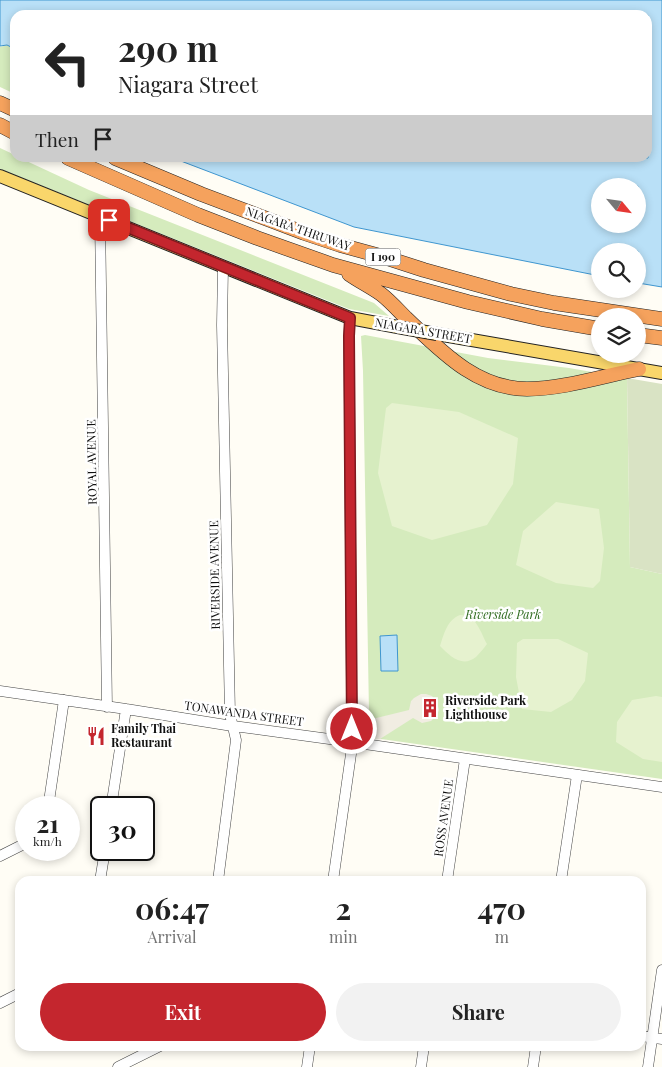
<!DOCTYPE html>
<html lang="en">
<head>
<meta charset="utf-8">
<style>
  :root { --surface:#fff; --page:#f2f2f2; --text:#222; --muted:#767676; --accent:#c4262e }
  body { margin:0; font-family:"Playfair Display",serif; background:var(--page); color:var(--text); height:100vh; display:flex; flex-direction:column; font-size:19px; white-space:nowrap }
  * { box-sizing:border-box; margin:0 }
  p { font-size:16px; color:var(--muted) }
  .icon { flex:none; width:28px; height:28px; fill:none; stroke:currentColor; stroke-width:2; stroke-linecap:round; stroke-linejoin:round }
  .map { position:relative; flex:1; overflow:hidden }
  .sheet { position:absolute; left:15px; top:876px; width:631px; height:175px; display:flex; flex-direction:column; background:var(--surface); border-radius:15px; box-shadow:0 2px 8px #0003 }
  .sheet>* { flex:none }
  .banner { position:absolute; left:10px; top:10px; width:642px; height:152px; border-radius:15px; box-shadow:0 2px 8px #0003; background:#fff; color:var(--text); overflow:hidden }
  .needle { width:32px; rotate:119deg }
  .tools { position:absolute; left:591px; top:178px; display:grid; gap:10px }
  .tools a { display:grid; place-items:center; width:55px; height:55px; border-radius:50%; background:var(--surface); box-shadow:0 2px 8px #0003; font-size:25px }
  .speed { position:absolute; left:15px; top:796px; display:flex; gap:10px; font-size:25px; font-weight:700; text-align:center }
  .speed>* { display:grid; place-content:center; width:65px; height:65px; border-radius:50%; background:var(--surface); box-shadow:0 2px 8px #0003; line-height:1 }
  .speed small { font-size:12px; font-weight:400 }
  .speed .limit { border:2px solid #111; border-radius:8px; background:#fff; color:#111 }
  .pin { position:absolute; display:grid; place-items:center; width:42px; height:42px; color:#fff; margin:-21px; border-radius:10px; box-shadow:0 2px 8px #0006 }
  .me { position:absolute; width:55px; margin:-28px; rotate:0deg; stroke-linejoin:round; filter:drop-shadow(0 0 4px #0008) }
  .turn { display:flex; align-items:center; gap:18px; height:105px; padding:0 25px; font-size:22px }
  .turn .icon { width:65px; height:65px; stroke-width:2.5 }
  .turn b { display:block; font-size:35px; line-height:42px }
  .then { display:flex; align-items:center; height:48px; padding:0 25px; background:#0003; gap:10px; font-size:19px }
  .eta { display:flex; justify-content:space-evenly; align-items:center; height:85px; text-align:center }
  .eta b { font-size:30px; font-weight:700; line-height:35px }
  .primary-button { display:flex; gap:10px; margin-top:auto; padding:10px 25px }
  .primary-button a { flex:1; height:58px; border-radius:30px; background:var(--accent); color:#fff; font-size:20px; font-weight:700; line-height:58px; text-align:center }
  .primary-button a+a { background:var(--page); color:var(--text) }
  .map>svg:first-child { display:block }
  .green { fill:#d5ebbd }
  .cemetery { fill:#d9e3c4 }
  .pitch { fill:#e6f2cf }
  .plaza { fill:#f1ede2 }
  .water { fill:#b9e0f7; stroke:#3f96cf; fill-rule:evenodd }
  .lines { fill:none; stroke-linecap:round; stroke-linejoin:round }
  .minor-casing { stroke:#444; stroke-width:11 }
  .major-casing { stroke:#222; stroke-width:14 }
  .highway-casing { stroke:#222; stroke-width:15 }
  .minor { stroke:#fff; stroke-width:10 }
  .major { stroke:#f9d66b; stroke-width:12 }
  .highway { stroke:#f5a25d; stroke-width:14 }
  .major-bridge-casing { stroke:#222; stroke-width:14; stroke-linecap:butt }
  .major-bridge { stroke:#f9d66b; stroke-width:12 }
  .route-casing { stroke:#7f191e; stroke-width:12 }
  .route { stroke:#c4262e; stroke-width:9 }
  .labels { text-anchor:middle; stroke-width:5; stroke-linejoin:round; paint-order:stroke }
  .shield { fill:#fff; stroke:#585858; stroke-width:1 }
  .shield-label { font-size:11px; font-weight:bold; fill:#111 }
  .street-label { font-size:12px; fill:#111; stroke:#fff }
  .park-label { font-size:12px; font-style:italic; fill:#2f6b1f; stroke:#fff }
  .poi-label { font-size:12px; font-weight:bold; fill:#111; stroke:#fff; text-anchor:start }
</style>
</head>
<body>
<div class="map">
<svg width="662" height="1067" viewBox="0 0 662 1067">
  <rect width="100%" height="100%" fill="#fffdf5"/>
  <!-- green -->
  <path class="green" d="M7,45L15,50V94L0,87V47Z
    M0,148L15,155V158H20L89,190L374,303L389,316L349,309L0,169Z
    M365,335L488,358L569,368L627,378L630,567L662,574V779L367,737L361,733L360,714L369,713L363,371L361,336Z"/>
  <!-- cemetery -->
  <path class="cemetery" d="M627,378L662,384V574L630,567Z"/>
  <!-- pitch -->
  <path class="pitch" d="M392,403L459,412L518,438L513,484L487,525L432,540L392,526L378,473L386,408Z
    M556,502L599,509L604,548L600,581L593,588L556,583L516,565L523,531Z
    M460,615C476,614 481,633 487,644C484,648 480,653 476,657C462,668 450,656 440,646C444,634 447,620 460,615Z
    M523,639H558L588,653L585,681L572,700L551,712L522,709L516,677L517,643Z
    M656,696L662,697V762L643,759L616,742L617,722L632,700Z"/>
  <!-- plaza -->
  <path class="plaza" d="M421,694H426L432,696L437,702L439,710L437,715L431,721L422,723L413,718L380,739L367,737L361,733L360,722L409,710L411,701L414,698Z"/>
  <!-- water -->
  <path class="water" d="M0,0H662V287L638,283V251H600V276L354,227L173,158H648V15H15V49L7,45L0,46ZM600,186H638V224H600Z
    M397,635L398,671H381L380,636Z"/>
  <g class="lines">
    <!-- minor casing -->
    <g class="minor-casing">
      <path id="minor" d="M100,217L107,707
        M0,691L126,709L226,725L344,741L662,787
        M48,808L64,700
        M111,808L126,709
        M0,856L26,843
        M100,881L105,850
        M218,881L236,740L230,714L222,325L223,267
        M333,881L352,747L349,336L350,318
        M447,881L465,759
        M561,881L577,775
        M0,1003L20,993
        M641,1036L662,1039
        M118,1067L160,1046
        M307,1067L310,1046
        M421,1067L424,1046
        M533,1067L536,1046
        M648,1067L662,970"/>
    </g>
    <!-- major casing -->
    <g class="major-casing">
      <path id="major" d="M0,176L350,318L403,328
        M437,334L662,373"/>
    </g>
    <!-- highway casing -->
    <g class="highway-casing">
      <path id="highway" d="M0,103L15,110
        M0,125L15,133
        M68,158L198,215L257,238L333,265L468,302L542,319L600,329
        M115,158L201,194L304,233L340,245L384,257L424,270L511,294L554,303L662,319
        M349,274C359,281 371,287 381,294C390,301 398,310 406,318C440,350 476,389 527,389C563,389 603,376 639,369
        M638,335L662,338"/>
    </g>
    <!-- minor -->
    <use href="#minor" class="minor"/>
    <!-- major -->
    <use href="#major" class="major"/>
    <!-- highway -->
    <use href="#highway" class="highway"/>
    <!-- major-bridge casing -->
    <g class="major-bridge-casing">
      <path id="major-bridge" d="M403,328L437,334"/>
    </g>
    <!-- major-bridge -->
    <use href="#major-bridge" class="major-bridge"/>
  </g>
  <g class="lines">
    <!-- route casing -->
    <g class="route-casing">
      <path id="route" d="M109,220L350,318L349,336L352,729"/>
    </g>
    <!-- route -->
    <use href="#route" class="route"/>
  </g>
  <!-- icons -->
  <defs>
    <g id="building-bare" transform="scale(1.5)"><path d="M-4-6H4V6H1V3H-1V6H-4ZM-2.5-4.3h1.7v1.8h-1.7ZM.8-4.3h1.7v1.8H.8ZM-2.5-1h1.7V.8h-1.7ZM.8-1h1.7V.8H.8Z" fill="#c4262e" stroke="#fff" stroke-width="2.5" paint-order="stroke"/></g>
    <g id="restaurant-bare" transform="scale(1.5)"><path d="M-5-6h1v4h1v-4h1v4h1v-4h1v5L-1.5 .5V6h-2V.5L-5-1ZM5-6V6H3V1.5H1.5Q1.5-4 5-6Z" fill="#c4262e" stroke="#fff" stroke-width="2.5" paint-order="stroke"/></g>
  </defs>
  <g fill-rule="evenodd">
    <use href="#building-bare" x="430" y="708"/>
    <use href="#restaurant-bare" x="96" y="736"/>
  </g>
  <g class="labels">
    <!-- shield labels -->
    <rect class="shield" x="365.5" y="248.5" width="35" height="17" rx="4"/>
    <g class="shield-label">
      <text x="383" y="261">I 190</text>
    </g>
    <!-- street labels -->
    <g class="street-label">
      <text transform="translate(298 229) rotate(19)" y="4">NIAGARA THRUWAY</text>
      <text transform="translate(423 331) rotate(10)" y="4">NIAGARA STREET</text>
      <text transform="translate(92 462) rotate(-91)" y="4">ROYAL AVENUE</text>
      <text transform="translate(215 575) rotate(-91)" y="4">RIVERSIDE AVENUE</text>
      <text transform="translate(244 714) rotate(8)" y="4">TONAWANDA STREET</text>
      <text transform="translate(444 818) rotate(-82)" y="4">ROSS AVENUE</text>
    </g>
    <!-- park labels -->
    <g class="park-label">
      <text x="503" y="619">Riverside Park</text>
    </g>
    <!-- poi labels -->
    <g class="poi-label">
      <text x="445" y="705">Riverside Park<tspan x="445" dy="14">Lighthouse</tspan></text>
      <text x="111" y="733">Family Thai<tspan x="111" dy="14">Restaurant</tspan></text>
    </g>
  </g>
</svg>
<div class="tools">
<a><svg class="needle" viewBox="-14 -14 28 28"><path d="M0-13l5 13h-10z" fill="#e53935"/><path d="M0 13l5-13h-10z" fill="#767676"/></svg></a>
<a><svg class="icon" aria-label="search" viewBox="0 0 24 24"><circle cx="10" cy="10" r="6"/><path d="M15 15l6 6"/></svg></a>
<a><svg class="icon" aria-label="layers" viewBox="0 0 24 24"><path d="M12 4l9 5-9 5-9-5zM3 14l9 5 9-5"/></svg></a>
</div>
<div class="speed"><div>21<small>km/h</small></div><div class="limit">30</div></div>
<div class="pin" style="left:109px;top:220px;background:#d93025"><svg class="icon" aria-label="arrive" viewBox="0 0 24 24"><path d="M6 21V4h12l-3 4 3 4H6"/></svg></div>
<svg class="me" style="left:352px;top:729px" viewBox="-20 -20 40 40"><circle r="17" fill="#c4262e" stroke="#fff" stroke-width="3"/><path d="M0-11L8 9 0 5-8 9z" fill="#fff"/></svg>
<div class="banner">
<div class="turn"><svg class="icon" aria-label="left" viewBox="0 0 24 24"><path d="M17 20v-9H6M10 6l-5 5 5 5"/></svg><div><b>290 m</b>Niagara Street</div></div>
<div class="then">Then<svg class="icon" aria-label="arrive" viewBox="0 0 24 24"><path d="M6 21V4h12l-3 4 3 4H6"/></svg></div>
</div>
<section class="sheet">
<div class="eta">
<div><b>06:47</b><p>Arrival</p></div>
<div><b>2</b><p>min</p></div>
<div><b>470</b><p>m</p></div>
</div>
<div class="primary-button"><a>Exit</a><a>Share</a></div>
</section>
</div>
</body>
</html>
